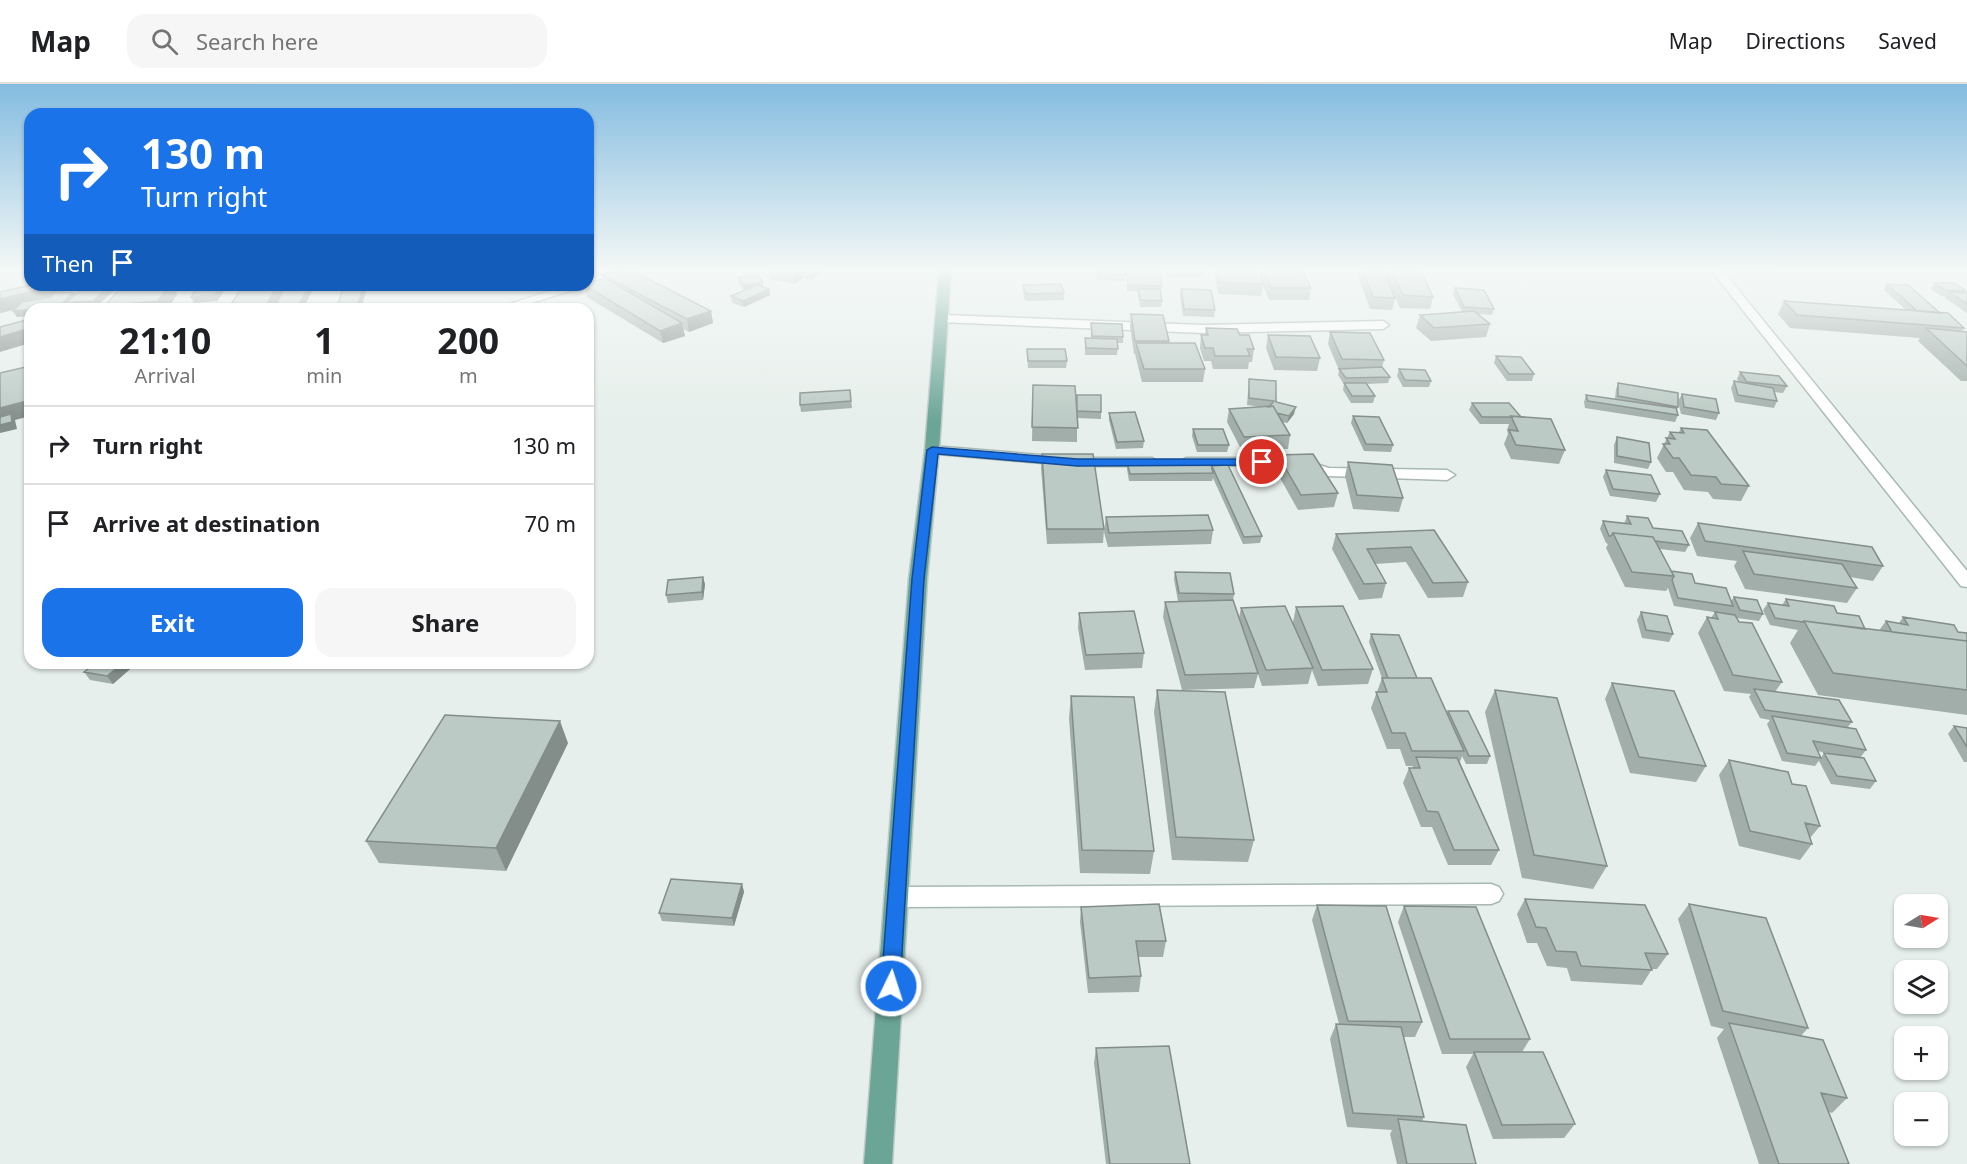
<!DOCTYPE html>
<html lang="en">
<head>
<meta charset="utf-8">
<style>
  :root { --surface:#fff; --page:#f6f6f6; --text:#202124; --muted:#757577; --line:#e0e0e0; --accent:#1a73e8 }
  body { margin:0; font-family:"Noto Sans",sans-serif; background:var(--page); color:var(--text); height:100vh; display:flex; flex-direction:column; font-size:22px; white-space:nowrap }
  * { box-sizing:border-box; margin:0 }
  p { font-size:20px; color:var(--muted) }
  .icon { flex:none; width:33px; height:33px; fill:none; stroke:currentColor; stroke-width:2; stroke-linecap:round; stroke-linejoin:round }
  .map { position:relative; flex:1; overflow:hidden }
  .side { position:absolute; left:24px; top:219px; width:570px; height:366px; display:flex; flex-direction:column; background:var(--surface); border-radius:18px; box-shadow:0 2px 4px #0004 }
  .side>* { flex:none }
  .banner { position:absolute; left:24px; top:24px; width:570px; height:183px; border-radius:18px; box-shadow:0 2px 4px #0004; background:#1a73e8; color:#fff; overflow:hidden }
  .needle { width:39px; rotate:79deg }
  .buttons { position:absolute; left:1894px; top:810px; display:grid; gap:12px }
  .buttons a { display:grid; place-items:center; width:54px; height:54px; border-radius:12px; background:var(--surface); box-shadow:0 2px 4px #0004; font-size:30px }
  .pin { position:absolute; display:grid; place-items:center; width:51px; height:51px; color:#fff; margin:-26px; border:3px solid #fff; border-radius:50%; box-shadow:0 2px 6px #0007 }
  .me { position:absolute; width:66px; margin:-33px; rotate:4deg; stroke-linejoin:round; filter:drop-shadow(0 0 4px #0008) }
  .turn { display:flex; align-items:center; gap:21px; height:126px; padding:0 18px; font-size:27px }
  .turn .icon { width:78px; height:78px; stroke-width:2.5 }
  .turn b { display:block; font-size:42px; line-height:51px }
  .then { display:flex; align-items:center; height:57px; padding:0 18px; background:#0003; gap:12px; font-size:22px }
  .eta { display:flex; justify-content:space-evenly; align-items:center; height:102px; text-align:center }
  .eta b { font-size:36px; font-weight:700; line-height:42px }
  .primary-button { display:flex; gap:12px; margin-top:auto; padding:12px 18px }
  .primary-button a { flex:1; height:69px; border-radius:18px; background:var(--accent); color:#fff; font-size:24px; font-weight:700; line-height:69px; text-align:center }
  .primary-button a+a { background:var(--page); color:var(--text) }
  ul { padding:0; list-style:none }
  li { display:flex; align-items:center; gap:18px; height:78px; padding:0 18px; border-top:2px solid var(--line) }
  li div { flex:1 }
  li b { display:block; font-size:22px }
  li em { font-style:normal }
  header { display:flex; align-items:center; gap:36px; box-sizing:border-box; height:84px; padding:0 30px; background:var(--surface); border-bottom:2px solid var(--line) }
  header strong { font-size:28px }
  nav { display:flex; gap:33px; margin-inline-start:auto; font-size:21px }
  .search { width:420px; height:54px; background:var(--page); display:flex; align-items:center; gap:15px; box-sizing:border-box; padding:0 21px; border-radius:18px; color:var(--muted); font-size:22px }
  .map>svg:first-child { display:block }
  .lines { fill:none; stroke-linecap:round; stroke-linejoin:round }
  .minor-casing { stroke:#a8b8b2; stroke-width:3 }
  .major-casing { stroke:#c2cac8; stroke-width:3 }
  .minor { fill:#fff; fill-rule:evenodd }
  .major { fill:#6aa596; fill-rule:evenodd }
  .wall { fill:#a1aea9 }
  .shaded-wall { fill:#838d89 }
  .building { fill:#bbcac4; stroke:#838d89; stroke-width:1.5 }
  .route { fill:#1a73e8; stroke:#114b97; stroke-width:1.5 }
</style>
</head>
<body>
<header>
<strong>Map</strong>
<div class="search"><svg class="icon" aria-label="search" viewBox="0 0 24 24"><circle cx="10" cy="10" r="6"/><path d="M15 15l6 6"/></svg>Search here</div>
<nav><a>Map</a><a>Directions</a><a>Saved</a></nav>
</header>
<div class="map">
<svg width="1967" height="1080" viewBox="0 0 1967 1080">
  <rect width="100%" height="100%" fill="#e6efeb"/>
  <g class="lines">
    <!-- minor casing -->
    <g class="minor-casing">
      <path id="minor" d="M617,187H634L512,225H494L568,201H588V195Z
        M1712,187H1723L1967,487V503L1961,502Z
        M944,231L1203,241L1383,237L1389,241L1383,245L1203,249L940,238L938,235Z
        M932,362L1077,374H1152L1159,378L1152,382H1077L927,369L925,366L927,363Z
        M1186,374H1285L1299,375L1329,384L1447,386L1455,391L1447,396L1328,392L1285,382L1181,381L1179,378Z
        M1491,800L1499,803L1503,810L1499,817L1491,820L897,823L889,820L885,813L889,806L897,803Z"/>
    </g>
    <!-- major casing -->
    <g class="major-casing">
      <path id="major" d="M939,187H951L939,366L927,495L892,1080H864L909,495L925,366Z"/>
    </g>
    <!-- minor -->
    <use href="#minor" class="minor"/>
    <!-- major -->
    <use href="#major" class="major"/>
  </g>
  <!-- wall -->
  <path class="wall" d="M768,187H824L811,196L803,194L795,200L770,195Z
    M1096,187H1125V197L1097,196Z
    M1127,187H1160L1162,202L1161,208L1162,217L1161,223H1140L1138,207H1127Z
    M1164,187H1204L1203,192L1167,194Z
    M1215,187H1303L1311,204L1309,216H1269L1263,201L1261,212L1218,210L1215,191Z
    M1358,187H1421L1433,213L1430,225L1400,224L1386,192L1395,214L1392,226L1370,225L1357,189Z
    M1727,187H1773L1771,190L1728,188Z
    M602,191L711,227L713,239L689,248L683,245L685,252L663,259L587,213L584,201L603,195Z
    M738,194L770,211L744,223L732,219L731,212L744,206L739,200Z
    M1934,199L1966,207L1965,208L1967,209V229L1945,214L1946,212H1941L1931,205Z
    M1887,200L1940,229L1964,244L1962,247L1967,248V297H1961L1918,257L1920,254L1790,244L1778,230L1784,217L1906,226L1884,206Z
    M59,201L63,208L75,211L118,203L96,223H94V225H30L17,233L13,227V226L0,229Z
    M1023,201L1064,209V216L1025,217L1023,208Z
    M1455,204L1494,225L1492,231L1478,230L1490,240L1486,253L1431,257L1416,244L1420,231L1462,228L1453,210Z
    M1181,205L1215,226L1214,233L1183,232L1180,211Z
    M1131,230L1169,257V259L1205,285L1203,298H1142L1135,270H1134L1130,243Z
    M1091,239L1123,253V259H1118L1117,271H1085V254H1091Z
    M1206,244L1240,251L1254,265L1252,278H1249L1248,285H1213L1211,277H1204L1200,264L1201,251H1205Z
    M1330,248L1384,276L1382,283L1390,293L1388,299L1367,300L1375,312L1373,319H1351L1343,306L1344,300L1338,291L1339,286L1328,260Z
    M1268,251L1320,274L1317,287L1274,286L1266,264Z
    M1027,265L1067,277L1066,284H1028Z
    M1496,272L1534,290L1532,297H1507L1494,279Z
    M1399,285L1431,297L1429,303H1403L1397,292Z
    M1740,288L1787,302L1783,309L1775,308L1777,317L1774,324L1735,318L1731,304L1734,297L1739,298L1737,295Z
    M1249,295L1276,318L1294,330L1287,339L1283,338L1290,351L1288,365L1242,367L1227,338L1229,325L1263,323L1247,321Z
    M1618,299L1678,323L1677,326L1678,331L1675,338L1585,324L1584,318L1586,311L1615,315L1616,305Z
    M1033,301L1077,330V311L1101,328V335L1077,334V358L1032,357Z
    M850,306L852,324L801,328L800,321Z
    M1682,310L1719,329L1716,336L1681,330L1678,317Z
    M1472,319L1521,333L1565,366L1559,380L1511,375L1504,360L1508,350L1507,346L1509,340H1480L1469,326Z
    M1109,329L1144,357L1143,364L1116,365L1109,336Z
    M1353,332L1393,361L1391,368L1364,367L1351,339Z
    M1681,344L1749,402L1741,417L1713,415L1708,408L1684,406L1673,388H1666L1657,374L1670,348H1679Z
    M1193,345L1229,361L1227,368H1197L1192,352Z
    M1617,353L1651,378L1648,385L1614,379V361Z
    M1042,370L1104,445L1103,459L1047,460L1041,384Z
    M1278,371L1338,409L1334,423L1298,426L1275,385Z
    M1127,378L1212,383V382L1262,452L1260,459L1243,460L1213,394L1212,397H1129L1127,385Z
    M1348,378L1403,414L1399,428L1353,425L1345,392Z
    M1606,386L1660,410L1656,418L1610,412L1603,393Z
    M1627,432L1689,461L1685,468L1660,465L1671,487L1731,517L1734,513L1763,530L1759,537L1737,534L1782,598L1775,608L1852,638L1847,644L1866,666L1860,674L1876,697L1870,705L1831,700L1819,677L1824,669L1850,673L1817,667L1821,674L1815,682L1782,677L1767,640L1770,636L1760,634L1749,613L1751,610L1724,607L1698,549L1707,533L1711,534L1715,528L1727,530L1674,522L1668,504L1666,507L1625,503L1606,464L1608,460L1606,459L1600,445L1603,437L1624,440Z
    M1106,433L1213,446L1211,460L1108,463L1104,448Z
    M1698,439L1883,482L1873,497L1850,493L1857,504L1847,519L1745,505L1734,482L1737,477L1697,472L1690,454Z
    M1434,446L1468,498L1463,513L1428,514L1406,478L1375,480L1386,499L1382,514L1359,516L1332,465L1336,450Z
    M1175,488L1234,510L1233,517L1239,534L1241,524L1293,538L1296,523L1373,585L1368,600L1318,602L1312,586L1308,600L1262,602L1258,590L1254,604L1182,606L1163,533L1165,518L1195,517H1178L1174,495Z
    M705,500L703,516L668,519L666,511Z
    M1786,515L1837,529L1865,545L1881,547L1880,545L1886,537L1899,539L1903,533L1958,548L1967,549V631L1818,611L1790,559L1798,546L1770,541L1763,526L1768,519L1782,521Z
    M1641,528L1673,550L1669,558L1642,554L1637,536Z
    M1079,529L1144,569L1142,584L1085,586L1078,544Z
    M1371,550L1416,594L1447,629L1448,627L1490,672L1487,680H1466L1462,672L1460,678L1499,766L1491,781H1448L1432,743H1421L1403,699L1409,684H1412L1413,682H1406L1400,665H1387L1371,624L1382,594L1369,558Z
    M137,579L113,600L90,596L84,588Z
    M1612,599L1706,682L1696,698L1630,689L1605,615Z
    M1157,606L1254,756L1248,778L1172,776L1154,628Z
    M1495,606L1607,782L1593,805L1522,794L1485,628Z
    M1071,612L1154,767L1150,790L1080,789L1069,634Z
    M1954,642L1967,644V678H1964L1948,650Z
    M568,659L506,787L379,779L366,757Z
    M1729,676L1792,700L1820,742L1810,754L1812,760L1800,776L1739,762L1719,691Z
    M742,800L744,808L734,842L662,837L659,829Z
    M1525,815L1668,870L1657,885H1652L1642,901L1571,897L1567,884L1547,882L1537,859H1527L1517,830Z
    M1689,820L1808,944L1801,952L1847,1014L1832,1029L1829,1028L1849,1080H1759L1717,954L1724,945L1711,942L1678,835Z
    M1317,821L1422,938L1415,953H1404L1424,1033L1422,1037L1476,1080H1397L1390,1050L1392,1046L1347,1043L1330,955L1336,940H1339L1312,836Z
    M1404,822L1530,955L1522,968L1575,1040L1564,1054L1493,1055L1466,983L1473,970H1442L1398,838Z
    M1081,823L1166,857L1163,873H1138L1141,892L1139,908L1088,909L1080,838Z
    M1096,964L1190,1080H1106L1094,979Z"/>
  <!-- shaded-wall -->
  <path class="shaded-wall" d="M795,187H802L803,194L795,200L793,188Z
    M810,187H824L811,196Z
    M763,198V204L745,207L744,201Z
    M59,201L66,213L0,229V215Z
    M110,201H117L118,203L96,223L93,217Z
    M147,201H184L176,209L177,211L167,225H106L105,222Z
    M221,201H229L217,217L194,219L191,213Z
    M275,201H288L285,207H283L284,209L310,201H311L313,205L303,225H264Z
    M364,201H368L362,221L363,225H359L358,219Z
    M769,205L770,211L744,223L743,217Z
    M74,208L77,214L66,219L69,222L66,225H32Z
    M91,218L94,225H85Z
    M30,225V232L17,233L13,227Z
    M711,227L713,239L689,248L687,235Z
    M682,239L685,252L663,259L660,247Z
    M30,244V259L0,268V253Z
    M27,310H30V332L15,336L17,345L0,349V324Z
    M1296,323L1294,330L1287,339L1289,332Z
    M703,493L705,500L703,516L702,508Z
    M123,579H137L113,600L107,592Z
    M560,637L568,659L506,787L496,764Z
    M742,800L744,808L734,842L732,834Z"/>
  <!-- building -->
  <path class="building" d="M614,187H621L625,189L633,187L711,227L687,235L602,191Z
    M1097,187H1125L1126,191L1098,190Z
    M1127,187H1160L1162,202L1128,201Z
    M1217,187H1260L1263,200L1219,198Z
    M1264,187H1303L1311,204H1271Z
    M1363,187H1384L1395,214L1373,213Z
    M1392,187H1421L1433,213L1403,211Z
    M757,190L763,198L744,201L738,194Z
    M605,194L682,239L660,247L584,201H588V199Z
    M1934,199H1954L1966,207L1945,206Z
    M1061,200L1064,209L1026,210L1023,201Z
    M1887,200L1908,201L1940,229L1917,227Z
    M31,201H59L0,215V208Z
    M86,201H110L93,217L66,219Z
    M148,201H169L158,217L105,222L120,204Z
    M200,201H221L214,211L191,213Z
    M249,201H261L247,203Z
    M261,201H277L264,225H228L241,205Z
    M287,201H310L299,220L275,222Z
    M344,201H364L358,219H361L359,225H335V222L342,221L338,220Z
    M757,201L769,205L743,217L731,212Z
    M1455,204L1484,206L1494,225L1464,223Z
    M1138,205H1160L1162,217L1140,216Z
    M1181,205L1211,206L1215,226L1184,225Z
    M74,208L58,223L13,227L22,218L51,213L55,209Z
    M1949,208L1967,209V220Z
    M1784,217L1948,229L1964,244L1797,231Z
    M91,218L85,225H61L65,221Z
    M1474,227L1490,240L1434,244L1420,231Z
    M1131,230L1163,231L1169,257H1135Z
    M30,235V244L0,253V243Z
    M1091,239L1122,240L1123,253L1092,252Z
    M1206,244L1237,245L1240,251H1249L1254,265H1247L1250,272H1215L1213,264H1205L1201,251H1208Z
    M1926,244L1967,248V282Z
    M1330,248L1370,249L1384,276L1342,275Z
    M1268,251L1310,252L1320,274L1276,273Z
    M1085,254L1117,255L1118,265L1086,264Z
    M1136,259H1195L1205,285H1144Z
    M1027,265H1065L1067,277H1028Z
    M1496,272L1521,273L1534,290H1509Z
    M26,283L27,287H30V310H27V317L0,324V289Z
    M1382,283L1390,293L1346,294L1339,285Z
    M1399,285L1425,286L1431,297L1405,296Z
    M1740,288L1779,292L1787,302L1747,298Z
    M1249,295L1276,297V318L1296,323L1289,332L1277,329L1273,322L1269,323L1274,317L1249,314Z
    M1734,297L1773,304L1777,317L1738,311Z
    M1344,299H1366L1375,312H1352Z
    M1618,299L1678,309V323L1618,312Z
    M1033,301L1075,302L1078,344L1032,343Z
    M850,306L851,317L800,321V309Z
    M1682,310L1716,315L1719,329L1684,323Z
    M1077,311H1101V328L1077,327Z
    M1586,311L1676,324L1678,331L1588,317Z
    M1472,319H1509L1521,333L1511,332L1512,333H1482Z
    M1273,322L1290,351L1244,353L1229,325Z
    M1135,328L1144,357L1117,358L1109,329Z
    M11,330L12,338L0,341V333Z
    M1353,332L1379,333L1393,361L1366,360Z
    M1511,332L1551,335L1565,366L1516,361L1509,346L1518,347Z
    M1681,344L1707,346L1749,402L1721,400L1716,393L1691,391L1679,374H1673L1663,360H1670L1666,354L1675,355L1670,348L1684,349Z
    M1193,345H1223L1229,361H1198Z
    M1617,353L1649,359L1651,378L1617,372Z
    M1042,370H1093L1104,445H1047Z
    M1313,370L1338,409L1301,411L1278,371Z
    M1210,377L1213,389L1130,390L1127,378Z
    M1348,378L1392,381L1403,414L1357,411Z
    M1228,381L1262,452L1244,453L1212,382Z
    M1606,386L1651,391L1660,410L1613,405Z
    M1208,431L1213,446L1109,449L1106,433Z
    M1627,432L1648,434L1653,444L1682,447L1689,461L1655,457L1653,453L1613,449L1611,452H1609L1603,437L1631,440Z
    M1698,439L1872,463L1883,482L1705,457Z
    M1434,446L1468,498L1433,499L1411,463L1367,465L1386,499L1364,500L1336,450Z
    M1613,449L1653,453L1674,492L1632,488Z
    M1743,467L1842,480L1857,504L1754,490Z
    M1671,487L1692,490L1695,499L1726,504L1733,522L1678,514L1672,496L1674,492Z
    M1175,488L1230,489L1234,510L1179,509Z
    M703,493L702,508L666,511L668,496Z
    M1734,513L1757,516L1763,530L1740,526Z
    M1786,515L1834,522L1837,529L1859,532L1865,545L1804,537L1803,538L1775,534L1768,519L1789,522Z
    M1233,516L1258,589L1185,591L1165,518Z
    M1285,522L1313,584L1266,586L1241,524Z
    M1343,522L1373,585L1322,586L1296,523Z
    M1134,527L1144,569L1086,571L1079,529Z
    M1641,528L1667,532L1673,550L1646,546Z
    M1715,528L1735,531L1739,538L1752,539L1782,598L1733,591L1707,533L1718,535Z
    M1903,533L1954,541L1958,548L1967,549V557L1892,548L1886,537L1908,541Z
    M1804,537L1967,557V606L1833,589Z
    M1371,550L1399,551L1417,594H1388Z
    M96,579H123L107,592L84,588Z
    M1382,594H1431L1464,667H1412L1405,649H1392L1376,608H1387Z
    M1612,599L1674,607L1706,682L1639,673Z
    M1754,605L1839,616L1852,638L1765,626Z
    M1157,606L1225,608L1254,756L1176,753Z
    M1495,606L1557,614L1607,782L1534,771Z
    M1071,612L1134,613L1154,767L1082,766Z
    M1448,627H1468L1490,672H1469Z
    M445,631L560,637L496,764L366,757Z
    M1772,632L1856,645L1866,666L1813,657L1821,674L1787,669Z
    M1954,642L1967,644V663Z
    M1824,669L1864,674L1876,697L1837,692Z
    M1416,673L1457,674L1499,766H1454L1438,728L1427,727L1409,684H1420Z
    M1729,676L1788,688L1792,700L1806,702L1820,742L1805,739L1812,760L1750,747Z
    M671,795L742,800L732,834L659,829Z
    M1525,815L1645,821L1668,870L1645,869L1652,886L1581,882L1576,868L1556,867L1546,844L1536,843Z
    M1159,820L1166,857H1136L1141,892L1089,894L1081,823Z
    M1689,820L1766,834L1808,944L1723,927Z
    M1317,821L1386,822L1422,938L1348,937Z
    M1404,822L1476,823L1530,955H1450Z
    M1729,939L1823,956L1847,1014L1821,1009L1849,1080H1779Z
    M1336,940L1401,943L1424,1033L1353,1029Z
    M1169,962L1190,1080H1110L1096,964Z
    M1474,968H1543L1575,1040L1502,1041Z
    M1398,1035L1466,1041L1476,1080H1407Z"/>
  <!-- sky -->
  <linearGradient id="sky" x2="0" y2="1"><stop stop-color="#84bce0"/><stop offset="0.55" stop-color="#f4f8f6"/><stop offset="1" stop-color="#f4f8f6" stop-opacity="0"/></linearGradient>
  <rect width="1967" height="338" fill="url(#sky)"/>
  <!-- route -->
  <path class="route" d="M932,363L1077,375H1262L1267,378L1262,381L1077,382L938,370L924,495L900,902L898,908L891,911L884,908L881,902L912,495L927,366Z"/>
</svg>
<div class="buttons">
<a><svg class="needle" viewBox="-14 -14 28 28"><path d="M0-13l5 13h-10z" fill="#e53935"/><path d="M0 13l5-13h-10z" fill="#757577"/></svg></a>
<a><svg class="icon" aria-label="layers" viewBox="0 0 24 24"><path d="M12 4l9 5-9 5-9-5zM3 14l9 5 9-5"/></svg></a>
<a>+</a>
<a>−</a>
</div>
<div class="pin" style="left:1262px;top:378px;background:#d93025"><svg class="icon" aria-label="arrive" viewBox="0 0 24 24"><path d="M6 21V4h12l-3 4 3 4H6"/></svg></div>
<svg class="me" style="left:891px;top:902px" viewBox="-20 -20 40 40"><circle r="17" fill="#1a73e8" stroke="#fff" stroke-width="3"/><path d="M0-11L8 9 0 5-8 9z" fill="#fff"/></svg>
<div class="banner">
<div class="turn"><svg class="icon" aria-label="right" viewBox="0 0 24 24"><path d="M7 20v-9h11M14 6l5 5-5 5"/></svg><div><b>130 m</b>Turn right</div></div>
<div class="then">Then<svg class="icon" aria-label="arrive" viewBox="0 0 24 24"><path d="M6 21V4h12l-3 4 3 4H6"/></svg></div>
</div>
<section class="side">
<div class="eta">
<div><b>21:10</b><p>Arrival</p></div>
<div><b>1</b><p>min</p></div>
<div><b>200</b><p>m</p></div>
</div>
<ul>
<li><svg class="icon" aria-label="right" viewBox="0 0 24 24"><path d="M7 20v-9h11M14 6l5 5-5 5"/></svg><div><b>Turn right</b></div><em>130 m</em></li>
<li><svg class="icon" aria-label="arrive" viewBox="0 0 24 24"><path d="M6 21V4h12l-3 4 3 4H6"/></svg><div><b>Arrive at destination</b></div><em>70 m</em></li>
</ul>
<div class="primary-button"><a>Exit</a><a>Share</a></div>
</section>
</div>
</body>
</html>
